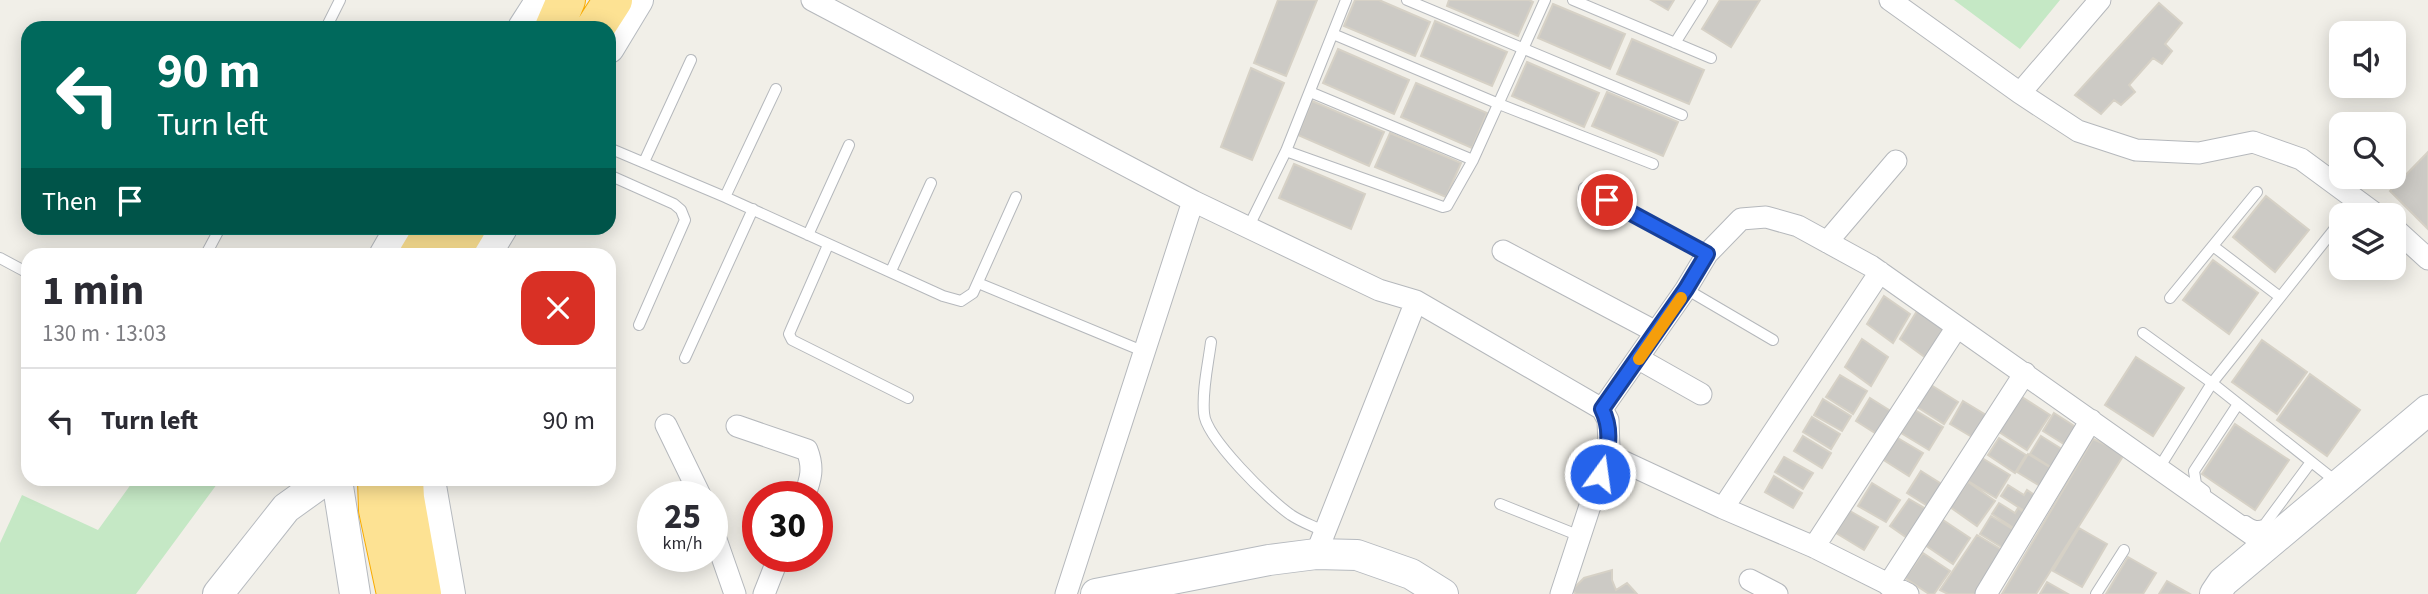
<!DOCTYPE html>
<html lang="en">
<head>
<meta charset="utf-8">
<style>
  :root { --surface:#fff; --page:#f7f7f7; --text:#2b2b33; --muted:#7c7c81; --line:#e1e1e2 }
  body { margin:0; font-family:"Source Sans 3",sans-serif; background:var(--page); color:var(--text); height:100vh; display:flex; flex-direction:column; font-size:26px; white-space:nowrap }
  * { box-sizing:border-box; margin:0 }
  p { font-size:23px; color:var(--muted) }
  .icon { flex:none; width:38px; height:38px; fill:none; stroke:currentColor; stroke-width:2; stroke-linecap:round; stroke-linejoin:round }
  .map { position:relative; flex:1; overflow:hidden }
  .drawer { position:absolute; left:21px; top:248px; width:595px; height:238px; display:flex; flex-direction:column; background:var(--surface); border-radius:21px; box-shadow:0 4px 18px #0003 }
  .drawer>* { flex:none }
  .hud { position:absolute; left:21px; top:21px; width:595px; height:214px; border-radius:21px; box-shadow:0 4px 18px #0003; background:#00695c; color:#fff; overflow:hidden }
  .tools { position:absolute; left:2329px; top:21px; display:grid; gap:14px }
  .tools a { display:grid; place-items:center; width:77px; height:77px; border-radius:14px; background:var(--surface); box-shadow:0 4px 18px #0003; font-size:35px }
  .speed { position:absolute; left:637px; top:481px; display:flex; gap:14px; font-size:35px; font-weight:700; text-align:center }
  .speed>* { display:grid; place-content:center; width:91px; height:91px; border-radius:50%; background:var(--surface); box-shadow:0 4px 18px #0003; line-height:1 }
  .speed small { font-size:18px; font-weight:400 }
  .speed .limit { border:10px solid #d22; background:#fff; color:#111 }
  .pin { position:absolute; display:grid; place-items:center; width:60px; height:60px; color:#fff; margin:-30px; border:4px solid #fff; border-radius:50%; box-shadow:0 2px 7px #0007 }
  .me { position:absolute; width:77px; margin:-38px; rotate:14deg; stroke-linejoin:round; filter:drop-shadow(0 0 5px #0008) }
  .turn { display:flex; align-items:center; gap:24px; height:147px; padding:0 21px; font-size:32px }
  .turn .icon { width:91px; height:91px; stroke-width:2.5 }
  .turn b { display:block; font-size:49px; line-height:60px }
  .then { display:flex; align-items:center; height:66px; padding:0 21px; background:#0003; gap:14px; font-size:26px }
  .round { display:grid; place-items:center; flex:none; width:74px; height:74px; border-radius:21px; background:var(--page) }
  .headline { display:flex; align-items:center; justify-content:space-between; height:119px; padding:0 21px }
  h1 { font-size:42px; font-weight:700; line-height:52px }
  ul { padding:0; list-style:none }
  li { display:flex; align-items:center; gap:21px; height:105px; padding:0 21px; border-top:2px solid var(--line) }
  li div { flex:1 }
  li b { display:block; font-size:26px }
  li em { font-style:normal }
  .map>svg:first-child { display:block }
  .green { fill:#c5e8c5 }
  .building { fill:#cccac5; stroke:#d6d1c6; stroke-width:2 }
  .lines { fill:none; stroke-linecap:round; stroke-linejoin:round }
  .lane-casing { stroke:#b5b8bc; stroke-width:12 }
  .street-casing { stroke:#b5b8bc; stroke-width:23 }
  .secondary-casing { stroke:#b6babf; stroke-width:32 }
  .highway-casing { stroke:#f9ab00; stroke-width:40 }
  .lane { stroke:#fff; stroke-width:10 }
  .street { stroke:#fff; stroke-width:21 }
  .secondary { stroke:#fff; stroke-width:30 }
  .highway { stroke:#fde293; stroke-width:38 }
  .route-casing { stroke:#184099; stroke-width:18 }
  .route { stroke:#2563eb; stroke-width:12 }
  .slow { stroke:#f59e0b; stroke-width:12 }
</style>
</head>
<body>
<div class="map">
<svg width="2428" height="594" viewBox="0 0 2428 594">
  <rect width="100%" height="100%" fill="#f1efe8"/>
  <!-- green -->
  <path class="green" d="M1954,0H2060L2020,49Z
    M134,480H220L136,594H0V543L22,495L98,530Z"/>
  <!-- building -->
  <path class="building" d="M1278,0H1317L1286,76L1254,63Z
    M1355,0H1379L1430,22L1415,56L1344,26Z
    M1449,0H1529L1533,2L1518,36L1447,6Z
    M1651,0H1674L1668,10Z
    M1720,0H1760L1731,47L1702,29Z
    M2159,3L2182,23L2165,44L2172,51L2162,64L2153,58L2129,85L2135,92L2121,105L2114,100L2101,114L2075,95Z
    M1553,4L1625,34L1610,69L1538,38Z
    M1435,21L1507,52L1492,86L1421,56Z
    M1632,39L1704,70L1689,104L1617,74Z
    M1338,49L1409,80L1394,114L1323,83Z
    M1527,62L1599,93L1584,127L1512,96Z
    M1251,68L1284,83L1252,160L1221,147Z
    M1416,83L1487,113L1472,148L1401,117Z
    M1607,92L1678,122L1663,156L1592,126Z
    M1312,101L1384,132L1369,166L1298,135Z
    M1390,133L1461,163L1446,197L1375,167Z
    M2428,152V229L2390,191Z
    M1294,164L1365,194L1351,229L1279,198Z
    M2266,196L2309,230L2275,272L2233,237Z
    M2213,260L2258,293L2229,334L2183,300Z
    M1884,296L1910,314L1893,343L1867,324Z
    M1917,311L1943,329L1926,358L1900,339Z
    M1862,339L1888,357L1871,386L1845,367Z
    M2262,340L2307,372L2277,414L2232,382Z
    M2136,357L2184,388L2153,436L2105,405Z
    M2310,374L2360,410L2327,456L2277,420Z
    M1840,375L1867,391L1853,414L1826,397Z
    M1931,385L1958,402L1944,424L1917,407Z
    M2022,397L2050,415L2027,450L1999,432Z
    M1870,398L1897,415L1883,438L1856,421Z
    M1823,399L1851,416L1842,431L1814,415Z
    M1963,401L1991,418L1977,440L1950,424Z
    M1915,410L1943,427L1929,450L1901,433Z
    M2054,413L2082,431L2070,448L2043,431Z
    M1812,417L1840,434L1831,449L1803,432Z
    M2235,424L2289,460L2255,510L2202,474Z
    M1803,436L1831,453L1822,468L1794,451Z
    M2041,436L2068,453L2057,471L2030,454Z
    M1896,437L1923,453L1909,476L1882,459Z
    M1999,438L2026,455L2015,473L1988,455Z
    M2093,439L2125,453L2036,594H2002Z
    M2028,454L2056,471L2045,489L2017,472Z
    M1784,457L1813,473L1803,489L1775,472Z
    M1982,458L2010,475L1996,498L1968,481Z
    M1921,471L1948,488L1934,510L1907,493Z
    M1774,476L1802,493L1793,508L1765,492Z
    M1968,482L1995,501L1977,526L1950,507Z
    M1872,483L1900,500L1886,522L1858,506Z
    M2008,485L2024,495L2027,490L2039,498L2029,514L2001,496Z
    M1909,499L1933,513L1913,542L1890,526Z
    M1999,503L2015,513L2018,508L2029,516L2020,532L1992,514Z
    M1850,511L1878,527L1864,550L1836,533Z
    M1991,516L2019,533L2008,551L1980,534Z
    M1943,520L1970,538L1953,564L1925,545Z
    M2079,528L2107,544L2082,587L2053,571Z
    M1977,535L2007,553L1981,594H1948L1940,590Z
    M1923,553L1950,571L1934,594H1929L1905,578Z
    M2128,557L2156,573L2143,594H2106Z
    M1612,570V580L1616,590L1627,583L1637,594H1576L1572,590L1584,578Z
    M2167,581L2190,594H2159Z
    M2047,582L2068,594H2040Z"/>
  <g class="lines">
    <!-- lane casing -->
    <g class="lane-casing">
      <path id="lane" d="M1407,0L1682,115
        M1573,0L1711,58
        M326,28L340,0
        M1333,34L1499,104L1653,164
        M1675,43L1702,0
        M1310,92L1473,160
        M609,148L725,197L943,296L961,301L973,293L1016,197
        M1286,151L1443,207L1447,206L1473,160L1545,0
        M644,162L691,60
        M609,175L674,204L681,210L685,220L639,325
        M1584,188L1707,254
        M725,197L776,89
        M1248,228L1286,151L1346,0
        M808,235L849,145
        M828,245L792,327L789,334L792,340L908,398
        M2213,246L2280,297
        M205,256L220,228
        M0,258L28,273
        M891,271L931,183
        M978,283L1145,352
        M1686,289L1773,340
        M2170,298L2257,192
        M2143,333L2212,383L2338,483
        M1211,342C1208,365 1202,390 1204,413C1205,437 1270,501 1291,515C1301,522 1314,526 1325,532
        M685,358L753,209
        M2159,468L2212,383L2336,227
        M2205,491L2196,484L2194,471L2238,404
        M1500,504L1580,536
        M2246,521C2253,526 2258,528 2265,524L2311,462
        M2096,594L2124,550"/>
    </g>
    <!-- street casing -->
    <g class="street-casing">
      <path id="street" d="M812,0L1193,201
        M1890,0L2020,93L2078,131L2136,150L2199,153L2253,142L2301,159L2377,215
        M2020,93L2100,0
        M2394,228L2428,259
        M1827,242L1896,161
        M1503,251L1656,332
        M1639,359L1701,394
        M1602,409L1686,289L1707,254L1741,219L1766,217L1798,226L1871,266L2267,545
        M666,425L701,497
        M737,426L807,450C814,468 811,479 804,497
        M1607,454L1723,508L1814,547L1908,594
        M1723,508L1880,272
        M712,528L735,594
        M1814,547L1957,327
        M1316,554L1416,301
        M1750,580L1777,594
        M1888,585L2025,373
        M764,594L779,556
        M1066,594L1193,201L1379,290L1416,301L1602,409L1608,420L1609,448L1561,594
        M1986,594L2091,420"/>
    </g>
    <!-- secondary casing -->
    <g class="secondary-casing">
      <path id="secondary" d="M523,28L541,0
        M609,48L638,0
        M384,256L400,228
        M485,256L502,228
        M337,480L355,594
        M430,480L450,594
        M218,594L286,508L325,480
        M1096,594L1269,560L1316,554L1357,555L1411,574L1443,594
        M2215,594L2223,582L2428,410"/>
    </g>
    <!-- highway casing -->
    <g class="highway-casing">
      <path id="highway" d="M554,28L566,0
        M595,28L613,0
        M418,256L435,228
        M449,256L466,228
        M377,480L378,510L396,594
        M404,480L405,498L422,594"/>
    </g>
    <!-- lane -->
    <use href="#lane" class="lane"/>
    <!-- street -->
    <use href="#street" class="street"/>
    <!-- secondary -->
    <use href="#secondary" class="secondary"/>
    <!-- highway -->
    <use href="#highway" class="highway"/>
  </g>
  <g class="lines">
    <!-- route casing -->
    <g class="route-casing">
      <path id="route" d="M1600,474C1608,452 1613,431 1602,409L1686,289L1707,254L1607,200"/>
    </g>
    <!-- route -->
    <use href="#route" class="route"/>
    <!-- slow -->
    <path class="slow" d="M1639,359L1681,298"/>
  </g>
</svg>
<div class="tools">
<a><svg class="icon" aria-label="sound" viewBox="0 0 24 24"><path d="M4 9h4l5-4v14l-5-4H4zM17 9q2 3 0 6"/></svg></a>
<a><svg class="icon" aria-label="search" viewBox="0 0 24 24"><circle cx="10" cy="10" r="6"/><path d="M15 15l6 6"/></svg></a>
<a><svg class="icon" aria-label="layers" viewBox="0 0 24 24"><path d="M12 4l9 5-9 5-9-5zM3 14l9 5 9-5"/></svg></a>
</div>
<div class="speed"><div>25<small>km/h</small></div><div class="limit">30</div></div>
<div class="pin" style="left:1607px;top:200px;background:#d93025"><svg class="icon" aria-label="arrive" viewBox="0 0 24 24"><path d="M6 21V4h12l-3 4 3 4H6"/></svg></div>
<svg class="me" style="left:1600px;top:474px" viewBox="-20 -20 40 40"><circle r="17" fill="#2563eb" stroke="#fff" stroke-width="3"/><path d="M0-11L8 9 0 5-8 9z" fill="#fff"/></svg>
<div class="hud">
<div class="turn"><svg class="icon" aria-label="left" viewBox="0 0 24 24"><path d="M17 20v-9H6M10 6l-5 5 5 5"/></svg><div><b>90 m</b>Turn left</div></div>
<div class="then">Then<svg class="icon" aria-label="arrive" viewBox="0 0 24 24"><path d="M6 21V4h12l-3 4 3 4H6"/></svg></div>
</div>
<section class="drawer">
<div class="headline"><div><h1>1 min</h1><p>130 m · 13:03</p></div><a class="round" style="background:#d93025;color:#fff"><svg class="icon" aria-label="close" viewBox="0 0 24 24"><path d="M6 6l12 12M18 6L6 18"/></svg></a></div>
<ul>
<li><svg class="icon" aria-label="left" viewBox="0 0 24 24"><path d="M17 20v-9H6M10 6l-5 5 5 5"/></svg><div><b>Turn left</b></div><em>90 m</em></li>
</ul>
</section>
</div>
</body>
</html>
